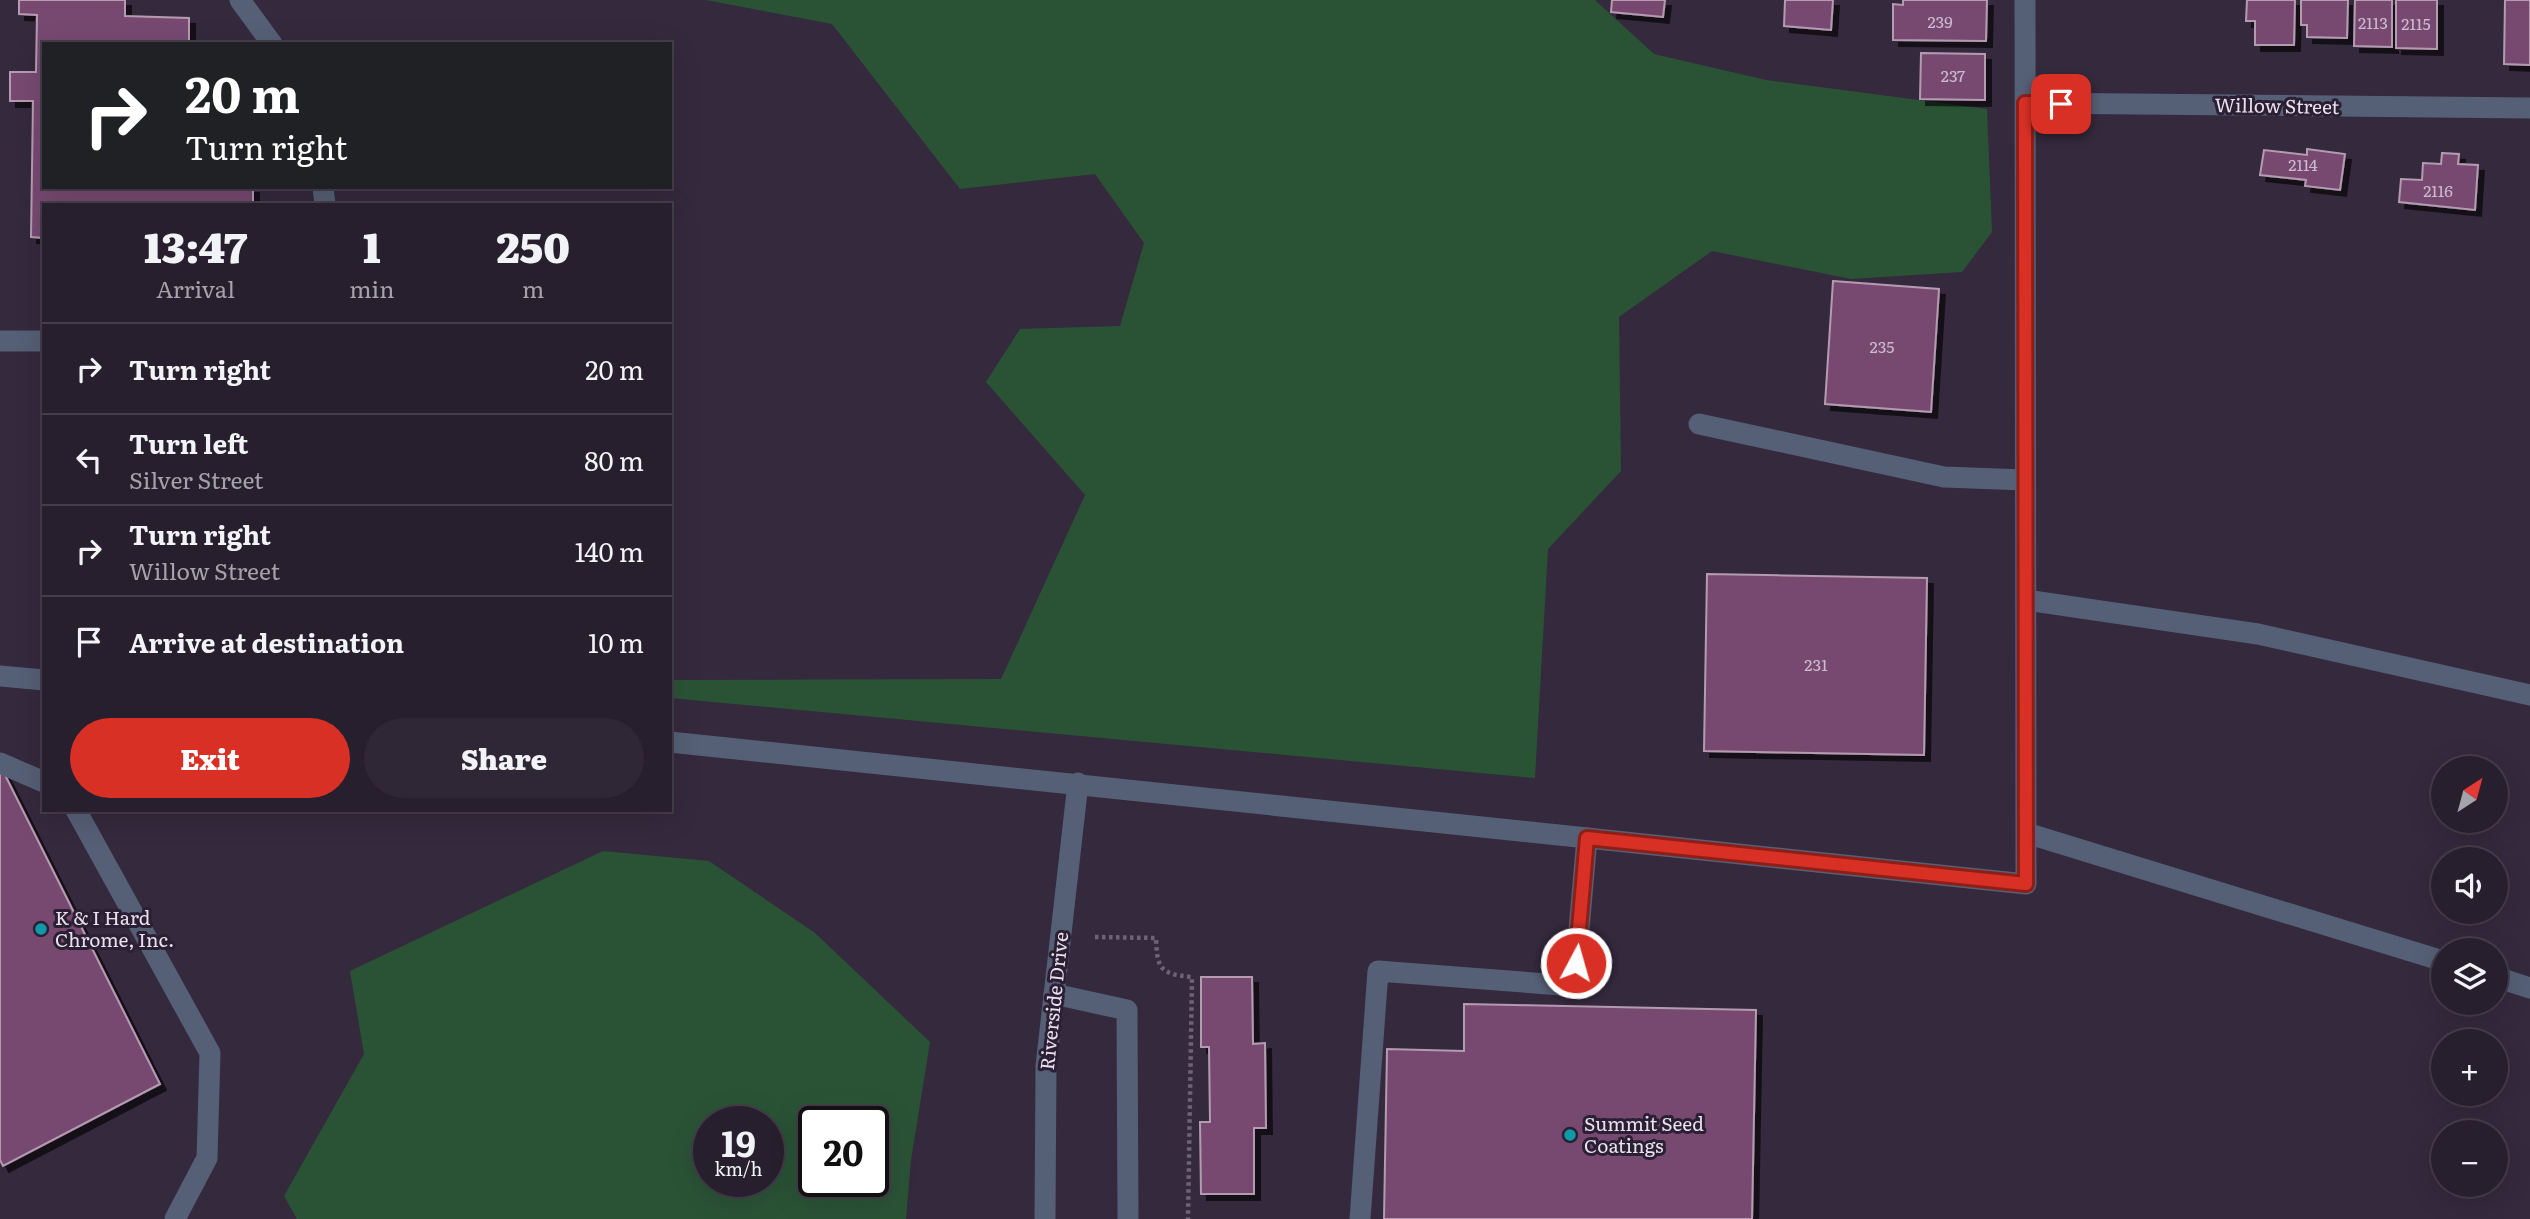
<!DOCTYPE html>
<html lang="en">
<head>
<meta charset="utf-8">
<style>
  :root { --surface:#281f2e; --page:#302736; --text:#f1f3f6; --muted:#a5a2aa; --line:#443d4a; --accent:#d93025 }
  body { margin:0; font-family:Literata,serif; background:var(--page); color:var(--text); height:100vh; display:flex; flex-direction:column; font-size:26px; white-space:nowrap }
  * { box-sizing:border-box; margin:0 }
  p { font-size:23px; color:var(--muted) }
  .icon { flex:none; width:38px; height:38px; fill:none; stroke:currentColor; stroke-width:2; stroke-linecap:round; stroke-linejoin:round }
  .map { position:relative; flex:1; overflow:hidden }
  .details { position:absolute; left:42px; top:203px; width:630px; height:609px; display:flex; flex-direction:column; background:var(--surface); border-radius:0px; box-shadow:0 7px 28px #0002,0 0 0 2px var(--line) }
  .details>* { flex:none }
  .guide { position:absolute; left:42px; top:42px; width:630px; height:147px; border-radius:0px; box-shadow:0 7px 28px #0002,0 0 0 2px var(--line); background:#202124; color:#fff; overflow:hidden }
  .needle { width:46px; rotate:36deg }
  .buttons { position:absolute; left:2431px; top:756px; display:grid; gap:14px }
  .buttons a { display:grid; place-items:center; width:77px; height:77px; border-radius:50%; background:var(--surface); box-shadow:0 7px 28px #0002,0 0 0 2px var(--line); font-size:35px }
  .speed { position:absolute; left:693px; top:1106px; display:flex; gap:14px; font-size:35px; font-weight:700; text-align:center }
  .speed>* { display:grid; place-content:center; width:91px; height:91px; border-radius:50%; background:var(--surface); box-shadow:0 7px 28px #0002,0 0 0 2px var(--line); line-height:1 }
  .speed small { font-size:18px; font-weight:400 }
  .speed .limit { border:4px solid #111; border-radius:10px; background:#fff; color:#111 }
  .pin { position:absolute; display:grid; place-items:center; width:60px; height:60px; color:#fff; margin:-30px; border-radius:14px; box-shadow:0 4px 10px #0006 }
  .me { position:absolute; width:77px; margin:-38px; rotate:6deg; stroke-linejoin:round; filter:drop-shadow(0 0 5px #0008) }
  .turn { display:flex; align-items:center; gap:24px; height:147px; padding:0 28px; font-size:32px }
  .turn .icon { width:91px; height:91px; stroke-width:2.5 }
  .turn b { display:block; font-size:49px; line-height:60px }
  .eta { display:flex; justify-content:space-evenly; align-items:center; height:119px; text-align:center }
  .eta b { font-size:42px; font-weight:800; line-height:49px }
  .button { display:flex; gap:14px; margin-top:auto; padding:14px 28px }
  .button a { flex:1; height:80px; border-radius:42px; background:var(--accent); color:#fff; font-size:28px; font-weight:800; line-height:80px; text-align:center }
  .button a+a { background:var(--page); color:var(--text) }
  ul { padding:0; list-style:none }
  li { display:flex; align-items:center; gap:21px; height:91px; padding:0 28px; border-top:2px solid var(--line) }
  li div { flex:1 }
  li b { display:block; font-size:26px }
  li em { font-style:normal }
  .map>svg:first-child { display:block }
  .green { fill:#2a5336; fill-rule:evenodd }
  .building { fill:#774971; stroke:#b49bb0; stroke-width:2; filter:url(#shadow) }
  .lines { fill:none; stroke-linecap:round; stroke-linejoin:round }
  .path { stroke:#6e6375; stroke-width:4.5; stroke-dasharray:3.5 3.5; stroke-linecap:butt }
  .lane { stroke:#555f75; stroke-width:21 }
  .street { stroke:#555f75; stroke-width:21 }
  .route-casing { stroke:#8d1f18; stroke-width:18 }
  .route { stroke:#d93025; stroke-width:12 }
  .culture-dot { fill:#0f9aa8; stroke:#2b1f33; stroke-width:2.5 }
  .labels { text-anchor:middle; stroke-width:6; stroke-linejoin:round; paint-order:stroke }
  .number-label { font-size:16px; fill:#ccbbd0 }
  .street-label { font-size:19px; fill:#e9e1ef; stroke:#2b1f33 }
  .poi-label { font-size:19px; fill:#e9e1ef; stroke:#2b1f33; text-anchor:start }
</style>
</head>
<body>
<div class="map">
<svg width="2530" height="1219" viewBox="0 0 2530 1219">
  <defs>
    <filter id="shadow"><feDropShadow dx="6" dy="6" stdDeviation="0" flood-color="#0009"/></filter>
  </defs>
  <rect width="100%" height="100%" fill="#35293d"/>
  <!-- green -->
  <path class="green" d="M706,0H1595L1654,54L1766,80L1987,109L1992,232L1962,272L1851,279L1712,251L1619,317L1621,471L1548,549L1535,778L670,698V680L1001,679L1085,495L986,382L1020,329L1120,326L1144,243L1095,174L960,189L832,24Z
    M603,851L709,861L815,933L930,1042L911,1160L906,1219H297L284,1196L364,1054L350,971ZM709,1122H768V1181H709ZM814,1122H873V1181H814Z"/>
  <!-- building -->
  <path class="building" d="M19,0H125V16L189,18V44H44V187H253V205H44V238L31,237L33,101H10V72H36L37,15L19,14Z
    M1612,0H1665L1663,17L1611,12Z
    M1785,0H1833L1831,30L1784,26Z
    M1903,0H1987L1986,41L1893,40V4L1903,5Z
    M2247,0H2295L2294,45H2255V21H2246Z
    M2301,0H2348L2347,38L2307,37V25H2301Z
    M2355,0H2392V47L2354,46Z
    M2396,0H2437V49L2396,48Z
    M2505,0H2530V65L2504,64Z
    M1921,53L1985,54V100L1920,99Z
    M2307,149L2345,154L2340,190L2305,186L2306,180L2260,175L2264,150L2307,155Z
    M2442,153L2459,154L2458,164L2478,165L2475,210L2399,202L2401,179L2422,180L2423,163L2441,164Z
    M1833,281L1939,289L1931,412L1825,404Z
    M1707,574L1927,578L1924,755L1704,751Z
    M3,771L160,1084L3,1166L0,1160V773Z
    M1201,977H1252L1253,1044L1265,1043L1266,1128H1254V1194H1201L1200,1122H1210L1209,1047H1201Z
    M1464,1004L1756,1010L1752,1219H1384L1387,1049L1464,1051Z"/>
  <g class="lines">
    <!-- path -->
    <path class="path" d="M1095,937L1156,938C1157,969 1160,974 1192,977L1188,1219"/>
    <!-- lane -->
    <path class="lane" d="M240,0L272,44
      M323,187L325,205
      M0,341H44
      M1699,424L1944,477L2025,480
      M0,763L44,782
      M76,810L210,1053L207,1158L175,1219
      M1054,994L1127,1010L1128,1219
      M1360,1219L1378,971L1574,986L1587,838"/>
    <!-- street -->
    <path class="street" d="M2025,103L2530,108
      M2026,600L2258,634L2530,695
      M0,676L44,680
      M670,742L2026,884L2025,0
      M2026,833L2443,961
      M2496,977L2530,988
      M1045,1219L1046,1066L1078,783"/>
  </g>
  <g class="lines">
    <!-- route casing -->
    <g class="route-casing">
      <path id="route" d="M1576,963L1587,838L2026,884L2025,103L2061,104"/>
    </g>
    <!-- route -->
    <use href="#route" class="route"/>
  </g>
  <!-- markers -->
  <g class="culture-dot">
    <circle cx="41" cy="929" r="7"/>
    <circle cx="1570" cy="1135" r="7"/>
  </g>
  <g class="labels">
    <!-- number labels -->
    <g class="number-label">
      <text x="1940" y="28">239</text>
      <text x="2373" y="29">2113</text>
      <text x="2416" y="30">2115</text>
      <text x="1953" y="82">237</text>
      <text x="2303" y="171">2114</text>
      <text x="2438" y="197">2116</text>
      <text x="1882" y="353">235</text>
      <text x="1816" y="671">231</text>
    </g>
    <!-- street labels -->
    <g class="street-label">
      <text transform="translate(2277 106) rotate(1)" y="7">Willow Street</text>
      <text transform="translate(1054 1001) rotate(-84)" y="7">Riverside Drive</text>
    </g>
    <!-- poi labels -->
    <g class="poi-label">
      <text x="55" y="925">K &amp; I Hard<tspan x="55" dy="22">Chrome, Inc.</tspan></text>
      <text x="1584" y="1131">Summit Seed<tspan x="1584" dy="22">Coatings</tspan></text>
    </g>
  </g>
</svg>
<div class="buttons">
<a><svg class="needle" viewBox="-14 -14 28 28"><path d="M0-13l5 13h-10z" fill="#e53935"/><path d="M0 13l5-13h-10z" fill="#a5a2aa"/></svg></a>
<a><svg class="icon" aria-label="sound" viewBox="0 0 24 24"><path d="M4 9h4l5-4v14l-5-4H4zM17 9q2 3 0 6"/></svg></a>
<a><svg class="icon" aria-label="layers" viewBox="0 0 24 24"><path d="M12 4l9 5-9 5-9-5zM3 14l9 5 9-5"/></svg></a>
<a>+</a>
<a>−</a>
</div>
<div class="speed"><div>19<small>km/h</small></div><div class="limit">20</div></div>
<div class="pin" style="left:2061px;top:104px;background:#d93025"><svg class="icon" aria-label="arrive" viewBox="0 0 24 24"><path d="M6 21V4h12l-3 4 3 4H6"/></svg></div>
<svg class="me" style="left:1576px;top:963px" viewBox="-20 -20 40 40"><circle r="17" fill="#d93025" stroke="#fff" stroke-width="3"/><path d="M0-11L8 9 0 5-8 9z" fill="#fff"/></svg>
<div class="guide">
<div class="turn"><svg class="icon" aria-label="right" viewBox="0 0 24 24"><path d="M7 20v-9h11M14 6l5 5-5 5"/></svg><div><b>20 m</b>Turn right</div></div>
</div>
<section class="details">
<div class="eta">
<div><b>13:47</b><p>Arrival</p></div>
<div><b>1</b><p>min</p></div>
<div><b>250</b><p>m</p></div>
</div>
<ul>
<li><svg class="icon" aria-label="right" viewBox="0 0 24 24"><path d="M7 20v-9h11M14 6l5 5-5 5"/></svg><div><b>Turn right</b></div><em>20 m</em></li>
<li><svg class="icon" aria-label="left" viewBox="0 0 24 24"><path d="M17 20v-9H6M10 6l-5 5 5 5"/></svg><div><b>Turn left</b><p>Silver Street</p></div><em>80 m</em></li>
<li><svg class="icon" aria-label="right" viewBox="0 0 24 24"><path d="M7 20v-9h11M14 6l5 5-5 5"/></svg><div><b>Turn right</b><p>Willow Street</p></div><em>140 m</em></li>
<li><svg class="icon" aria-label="arrive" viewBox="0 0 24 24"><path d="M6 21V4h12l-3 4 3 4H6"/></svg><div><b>Arrive at destination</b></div><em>10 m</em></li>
</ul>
<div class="button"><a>Exit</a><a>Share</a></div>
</section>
</div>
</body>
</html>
